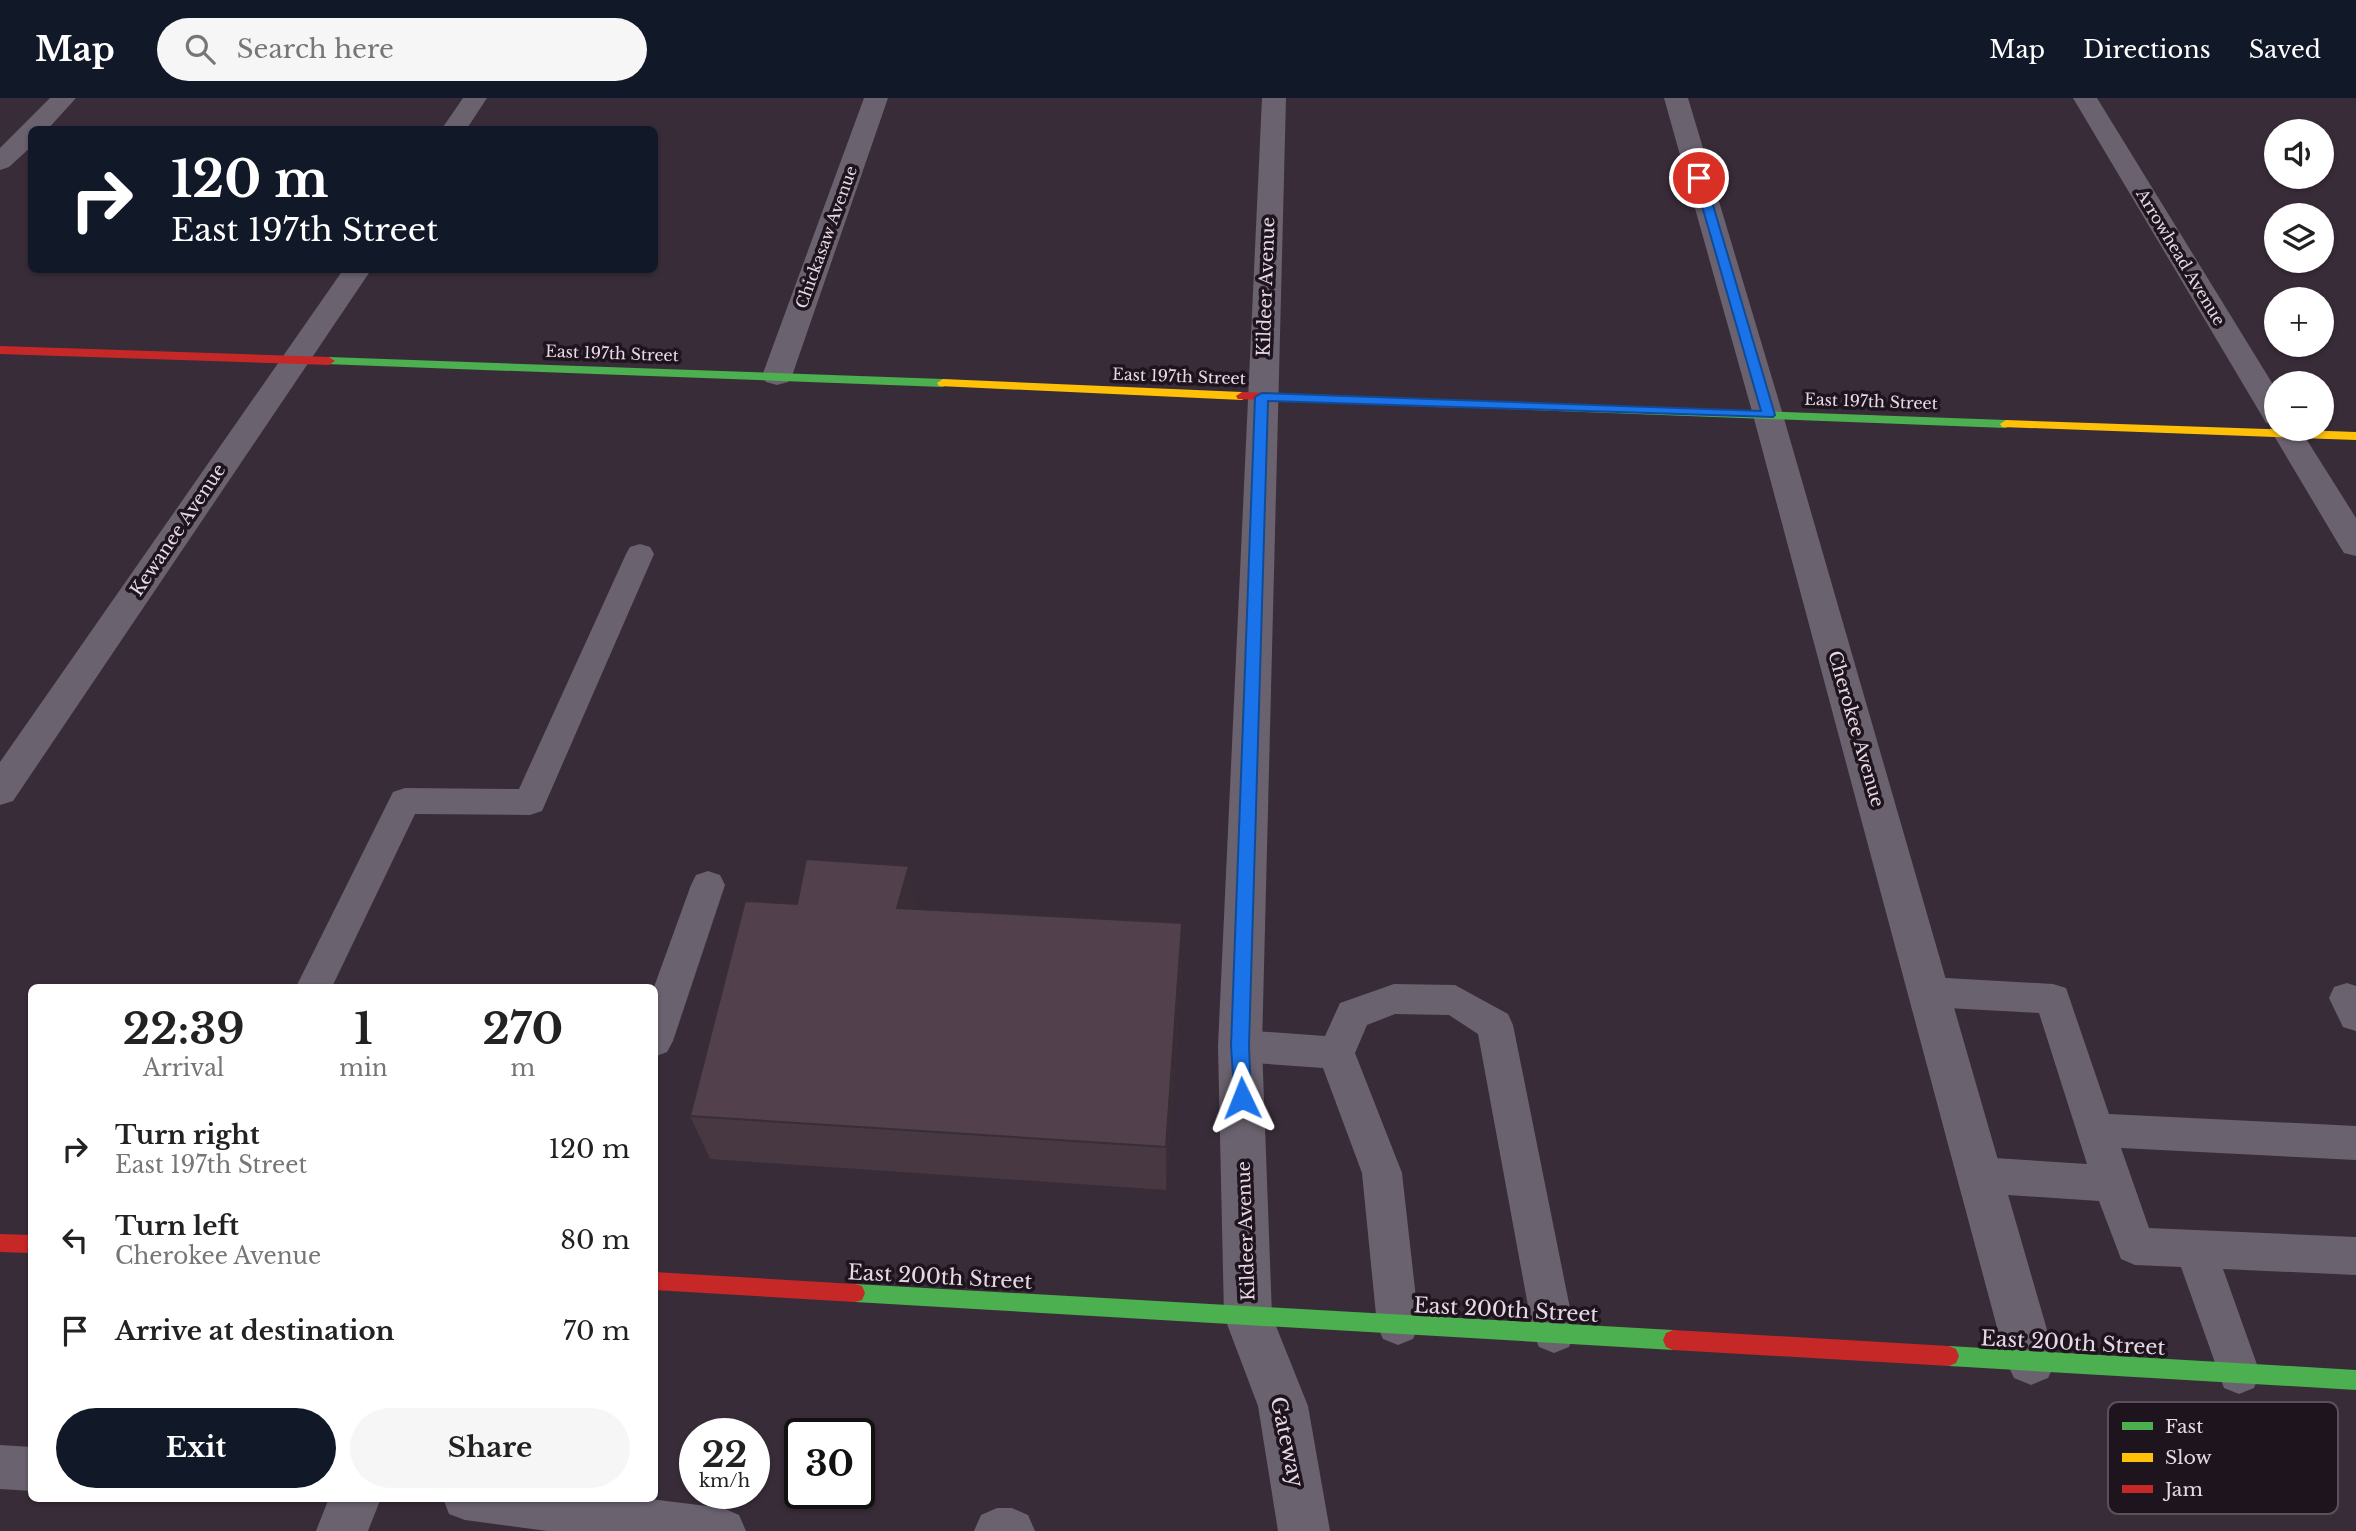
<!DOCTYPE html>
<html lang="en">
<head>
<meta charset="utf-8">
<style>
  :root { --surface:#fff; --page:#f6f6f6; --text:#222; --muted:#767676; --accent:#111827 }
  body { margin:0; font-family:"Libre Baskerville",serif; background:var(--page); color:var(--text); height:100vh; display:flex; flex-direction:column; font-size:26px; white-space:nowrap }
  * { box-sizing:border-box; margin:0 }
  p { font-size:23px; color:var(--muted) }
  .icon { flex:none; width:38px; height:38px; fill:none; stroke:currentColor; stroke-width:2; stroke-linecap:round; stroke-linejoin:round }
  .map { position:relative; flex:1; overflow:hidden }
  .panel { position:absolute; left:28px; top:886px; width:630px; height:518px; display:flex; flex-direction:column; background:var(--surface); border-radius:10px; box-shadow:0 2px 5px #0004 }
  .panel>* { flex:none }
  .top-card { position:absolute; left:28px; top:28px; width:630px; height:147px; border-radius:10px; box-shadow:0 2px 5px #0004; background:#111827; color:#fff; overflow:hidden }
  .tools { position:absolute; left:2264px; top:21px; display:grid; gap:14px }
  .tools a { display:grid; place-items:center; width:70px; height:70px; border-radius:50%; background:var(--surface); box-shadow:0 2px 5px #0004; font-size:35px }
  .speed { position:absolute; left:679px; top:1320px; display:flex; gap:14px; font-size:35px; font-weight:700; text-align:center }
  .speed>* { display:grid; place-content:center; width:91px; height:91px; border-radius:50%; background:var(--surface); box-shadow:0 2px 5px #0004; line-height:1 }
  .speed small { font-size:18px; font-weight:400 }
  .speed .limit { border:4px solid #111; border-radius:10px; background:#fff; color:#111 }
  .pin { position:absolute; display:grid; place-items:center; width:60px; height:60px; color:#fff; margin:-30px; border:4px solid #fff; border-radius:50%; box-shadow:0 2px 7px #0007 }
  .me { position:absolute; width:77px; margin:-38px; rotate:358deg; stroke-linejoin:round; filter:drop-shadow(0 0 5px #0008) }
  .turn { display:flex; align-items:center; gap:24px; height:147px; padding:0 28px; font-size:32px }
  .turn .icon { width:91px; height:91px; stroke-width:2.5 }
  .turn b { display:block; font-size:49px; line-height:60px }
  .eta { display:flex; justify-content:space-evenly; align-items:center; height:119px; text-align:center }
  .eta b { font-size:42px; font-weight:700; line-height:49px }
  .cta { display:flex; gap:14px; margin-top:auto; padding:14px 28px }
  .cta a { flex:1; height:80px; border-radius:42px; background:var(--accent); color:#fff; font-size:28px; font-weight:700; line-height:80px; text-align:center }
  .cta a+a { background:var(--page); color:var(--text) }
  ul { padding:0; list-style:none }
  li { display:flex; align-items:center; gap:21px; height:91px; padding:0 28px }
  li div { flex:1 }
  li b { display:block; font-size:26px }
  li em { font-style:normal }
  header { display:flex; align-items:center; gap:42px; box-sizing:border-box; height:98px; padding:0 35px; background:var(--accent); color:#fff }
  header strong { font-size:33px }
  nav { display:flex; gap:38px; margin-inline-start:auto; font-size:24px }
  .search { width:490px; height:63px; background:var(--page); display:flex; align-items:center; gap:18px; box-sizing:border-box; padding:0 24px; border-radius:38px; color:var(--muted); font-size:26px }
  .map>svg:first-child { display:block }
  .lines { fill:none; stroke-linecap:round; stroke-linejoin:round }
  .lane { fill:#6b626f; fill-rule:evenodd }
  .street { fill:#6b626f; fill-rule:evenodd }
  .fast { fill:#4caf50; fill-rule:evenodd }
  .slow { fill:#ffc107; fill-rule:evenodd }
  .jam { fill:#c62828; fill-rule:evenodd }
  .wall { fill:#473842 }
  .shaded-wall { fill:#392e36 }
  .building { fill:#52414d; stroke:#392e36; stroke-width:2 }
  .route { fill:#1a73e8; stroke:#114b97; stroke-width:2 }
  .labels { text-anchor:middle; stroke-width:7; stroke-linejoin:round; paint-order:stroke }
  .far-street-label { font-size:16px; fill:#e6d8e5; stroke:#1e141e }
  .street-label { font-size:18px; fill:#e6d8e5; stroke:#1e141e }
  .near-street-label { font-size:21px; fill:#e6d8e5; stroke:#1e141e }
  .key { fill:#1e141e; stroke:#5a4f5a; stroke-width:2 }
  .key-label { font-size:19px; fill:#e6d8e5 }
</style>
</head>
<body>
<header>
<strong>Map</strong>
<div class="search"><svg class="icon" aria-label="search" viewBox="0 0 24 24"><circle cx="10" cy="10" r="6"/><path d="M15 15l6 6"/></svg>Search here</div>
<nav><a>Map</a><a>Directions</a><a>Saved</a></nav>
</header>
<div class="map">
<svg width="2356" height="1433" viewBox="0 0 2356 1433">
  <rect width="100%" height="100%" fill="#382c38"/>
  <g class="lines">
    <!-- lane -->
    <path class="lane" d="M640,446L650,449L654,456L542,713L530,717L415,716L332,889H296L393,694L405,690L519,691L626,456L630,449Z
      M708,773L720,777L725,787L673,943L667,954L654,959V889L691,787L696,777Z
      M1929,879L2053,886L2066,890L2109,1016L2356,1028V1062L2121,1050L2149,1130L2356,1139V1177L2223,1171L2260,1275L2254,1290L2239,1296L2224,1290L2181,1169L2135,1167L2121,1161L2099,1103L1979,1095L1965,1090L1959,1077L1965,1064L1979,1059L2087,1066L2039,915L1929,909L1916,905L1911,894L1916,883Z
      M2347,885L2356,888V933L2343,929L2329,900L2334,889Z
      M1394,886L1455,887L1508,916L1513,927L1575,1235L1569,1249L1554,1255L1539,1249L1533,1235L1478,936L1449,917L1395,916L1367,927L1355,955L1402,1075L1419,1227L1413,1241L1398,1247L1383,1241L1377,1227L1362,1075L1323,970L1240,964L1227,959L1221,948L1227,937L1240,932L1325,938L1340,905Z
      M0,1347L32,1349V1393L0,1391Z
      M443,1400H642L723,1410L739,1417L746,1433H547L465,1422L449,1416Z
      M997,1410H1012L1028,1417L1035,1433H974L981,1417Z"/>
    <!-- street -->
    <path class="street" d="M50,0H76L47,32H32V48L9,69L0,72V50Z
      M463,0H487L466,32H441Z
      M864,0H888L792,278L788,284L777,287L766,284L762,278Z
      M1262,0H1286L1262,948L1272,1218L1308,1308L1330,1433H1278L1258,1308L1224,1218L1218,948Z
      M1664,0H1688L1783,317L2056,1263L2048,1280L2031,1287L2014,1280L2006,1263L1753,317Z
      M2073,0H2097L2277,293V331H2300L2356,420V458L2344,455L2339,447L2270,331L2273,326L2266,325L2262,318Z
      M343,172H371L13,703L0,707V664Z
      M329,1400H381L368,1433H316Z"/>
    <!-- fast -->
    <path class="fast" d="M329,259L943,281L949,285L943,289L325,266L323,263Z
      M1456,302L2006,322L2012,326L2006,330L1452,309V303Z
      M855,1186L1673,1232L1680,1235L1683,1242L1680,1249L1673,1252L855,1204L848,1202L845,1195L848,1188Z
      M1949,1248L2356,1272V1292L1949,1268L1942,1265L1939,1258L1942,1251Z"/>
    <!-- slow -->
    <path class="slow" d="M943,281L1242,294L1248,298L1242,302L939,288L937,285Z
      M2006,322L2356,334V342L2002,329L2000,326Z"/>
    <!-- jam -->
    <path class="jam" d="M0,248L329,259L335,263L329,267L0,256Z
      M1242,294L1456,302L1462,306L1456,310L1238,301L1236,298Z
      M0,1136L32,1137V1155L0,1154Z
      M654,1174L855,1186L862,1188L865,1195L862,1202L855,1204L654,1192Z
      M1673,1232L1949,1248L1956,1251L1959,1258L1956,1265L1949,1268L1673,1252L1666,1249L1663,1242L1666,1235Z"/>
  </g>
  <!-- wall -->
  <path class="wall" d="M797,806L918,811L1182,873L1166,1092L710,1061L690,1018Z"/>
  <!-- shaded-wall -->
  <path class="shaded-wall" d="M909,768L919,816L897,810Z
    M1182,825V873L1166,1092V1049Z"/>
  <!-- building -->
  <path class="building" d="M806,761L909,768L897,810L1182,825L1166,1049L690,1018L745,803L797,806Z"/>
  <!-- route -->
  <path class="route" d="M1699,77L1705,80L1775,317L1773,319L1268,303L1249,948L1251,1000L1248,1006H1235L1231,948L1255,299L1262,295L1761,313L1694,80Z"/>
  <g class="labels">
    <!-- far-street labels -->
    <g class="far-street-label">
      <text transform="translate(826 139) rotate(-70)" y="6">Chickasaw Avenue</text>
      <text transform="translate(2181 159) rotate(59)" y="6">Arrowhead Avenue</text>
      <text transform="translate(612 255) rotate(2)" y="6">East 197th Street</text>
      <text transform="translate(1179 278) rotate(2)" y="6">East 197th Street</text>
      <text transform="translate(1871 303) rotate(2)" y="6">East 197th Street</text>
    </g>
    <!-- street labels -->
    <g class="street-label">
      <text transform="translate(1266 189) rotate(-88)" y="6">Kildeer Avenue</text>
      <text transform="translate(178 432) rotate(-56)" y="6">Kewanee Avenue</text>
      <text transform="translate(1856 631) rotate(74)" y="6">Cherokee Avenue</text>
      <text transform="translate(1246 1133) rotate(-92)" y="6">Kildeer Avenue</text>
    </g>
    <!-- near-street labels -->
    <g class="near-street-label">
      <text transform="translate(940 1179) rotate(3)" y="7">East 200th Street</text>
      <text transform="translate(1506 1212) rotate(3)" y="7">East 200th Street</text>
      <text transform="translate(2073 1245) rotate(3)" y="7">East 200th Street</text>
      <text transform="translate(1287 1344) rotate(78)" y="7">Gateway</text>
    </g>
  </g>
  <!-- legend -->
  <rect x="2108" y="1304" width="230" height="112" rx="10" class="key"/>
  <rect x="2122" y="1324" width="31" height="8" fill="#4caf50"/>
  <rect x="2122" y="1355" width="31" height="9" fill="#ffc107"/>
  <rect x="2122" y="1387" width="31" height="8" fill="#c62828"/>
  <g class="key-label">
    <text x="2165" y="1335">Fast</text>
    <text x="2165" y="1366">Slow</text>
    <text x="2165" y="1398">Jam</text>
  </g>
</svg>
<div class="tools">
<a><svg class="icon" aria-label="sound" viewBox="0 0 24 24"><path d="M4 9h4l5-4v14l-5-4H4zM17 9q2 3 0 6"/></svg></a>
<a><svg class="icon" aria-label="layers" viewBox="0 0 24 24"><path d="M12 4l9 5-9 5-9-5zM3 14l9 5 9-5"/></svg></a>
<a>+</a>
<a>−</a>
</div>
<div class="speed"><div>22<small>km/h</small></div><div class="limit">30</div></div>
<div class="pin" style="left:1699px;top:80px;background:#d93025"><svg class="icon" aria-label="arrive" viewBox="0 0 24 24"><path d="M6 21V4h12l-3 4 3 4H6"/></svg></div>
<svg class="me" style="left:1242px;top:1000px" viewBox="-20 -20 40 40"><path d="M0-17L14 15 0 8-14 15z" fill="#1a73e8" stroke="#fff" stroke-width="4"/></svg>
<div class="top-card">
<div class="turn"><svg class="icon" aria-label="right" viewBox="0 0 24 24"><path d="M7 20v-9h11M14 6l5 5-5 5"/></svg><div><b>120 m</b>East 197th Street</div></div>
</div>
<section class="panel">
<div class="eta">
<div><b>22:39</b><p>Arrival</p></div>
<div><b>1</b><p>min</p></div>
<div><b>270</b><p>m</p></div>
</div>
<ul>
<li><svg class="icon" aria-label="right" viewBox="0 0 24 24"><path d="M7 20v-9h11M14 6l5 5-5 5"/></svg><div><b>Turn right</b><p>East 197th Street</p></div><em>120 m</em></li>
<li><svg class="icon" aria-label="left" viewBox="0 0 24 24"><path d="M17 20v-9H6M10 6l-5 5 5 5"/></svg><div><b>Turn left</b><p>Cherokee Avenue</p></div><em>80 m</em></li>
<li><svg class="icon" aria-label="arrive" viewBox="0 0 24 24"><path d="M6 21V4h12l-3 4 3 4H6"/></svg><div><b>Arrive at destination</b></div><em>70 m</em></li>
</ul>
<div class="cta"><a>Exit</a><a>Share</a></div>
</section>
</div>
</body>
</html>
